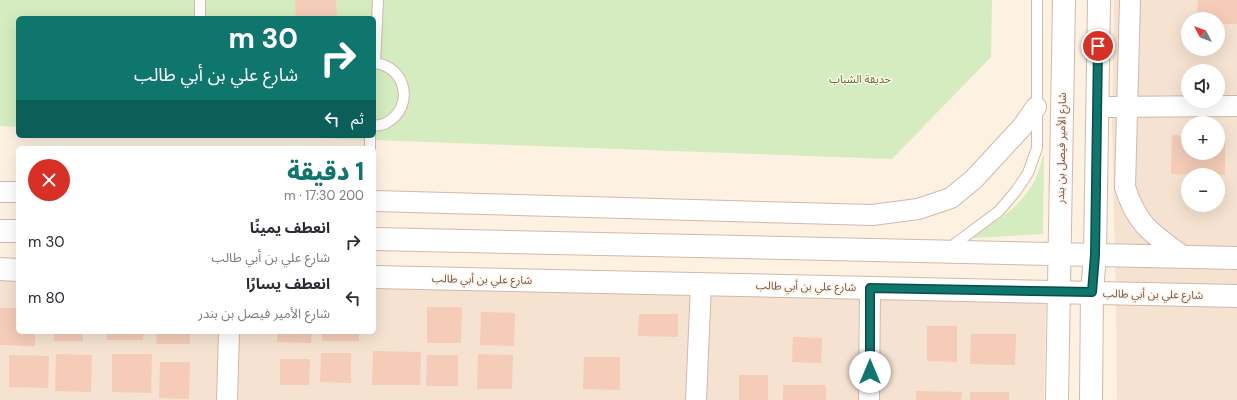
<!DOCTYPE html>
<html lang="ar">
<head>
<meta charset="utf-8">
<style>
  :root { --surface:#fff; --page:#f7f7f7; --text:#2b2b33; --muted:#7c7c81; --accent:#0f766e }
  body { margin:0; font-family:"DM Sans","Noto Sans Arabic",sans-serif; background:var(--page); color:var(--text); direction:rtl; height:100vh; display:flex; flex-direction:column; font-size:15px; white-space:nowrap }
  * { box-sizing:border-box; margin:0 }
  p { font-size:13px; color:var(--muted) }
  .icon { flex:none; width:22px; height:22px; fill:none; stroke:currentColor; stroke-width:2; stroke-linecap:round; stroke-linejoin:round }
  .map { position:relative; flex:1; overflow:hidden; direction:ltr }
  .side { position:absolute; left:16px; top:146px; width:360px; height:188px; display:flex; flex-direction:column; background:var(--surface); border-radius:6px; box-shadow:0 4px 16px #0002; direction:rtl }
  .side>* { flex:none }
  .guide { position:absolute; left:16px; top:16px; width:360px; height:122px; border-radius:6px; box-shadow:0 4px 16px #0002; direction:rtl; background:#0f766e; color:#fff; overflow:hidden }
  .needle { width:26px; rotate:311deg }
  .tools { position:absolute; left:1181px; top:12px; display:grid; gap:8px }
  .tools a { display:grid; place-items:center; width:44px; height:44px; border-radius:50%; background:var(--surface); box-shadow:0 4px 16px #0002; font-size:20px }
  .pin { position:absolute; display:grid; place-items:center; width:34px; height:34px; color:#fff; margin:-17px; border:2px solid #fff; border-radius:50%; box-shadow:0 1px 4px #0007 }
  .me { position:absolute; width:44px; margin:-22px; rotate:0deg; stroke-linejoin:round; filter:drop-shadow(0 0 3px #0008) }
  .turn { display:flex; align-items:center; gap:14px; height:84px; padding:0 12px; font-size:18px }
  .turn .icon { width:52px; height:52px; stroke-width:2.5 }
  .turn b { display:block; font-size:28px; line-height:34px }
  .then { display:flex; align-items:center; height:38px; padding:0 12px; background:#0003; gap:8px; font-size:15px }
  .round { display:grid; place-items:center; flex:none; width:42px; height:42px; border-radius:21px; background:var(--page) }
  .headline { display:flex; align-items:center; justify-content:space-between; height:68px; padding:0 12px }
  h1 { font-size:24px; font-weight:800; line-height:30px; color:var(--accent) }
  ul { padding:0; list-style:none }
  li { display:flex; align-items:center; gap:12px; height:56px; padding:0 12px }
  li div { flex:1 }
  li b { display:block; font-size:15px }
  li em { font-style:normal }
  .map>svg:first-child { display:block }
  .residential { fill:#f5e2d0; fill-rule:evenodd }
  .green { fill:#d5ecc0 }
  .building { fill:#f4ccb8 }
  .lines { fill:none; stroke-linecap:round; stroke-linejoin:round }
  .service-casing { stroke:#d1b9ab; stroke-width:12 }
  .minor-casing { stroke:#d1b9ab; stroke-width:22 }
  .tertiary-casing { stroke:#d1b9ab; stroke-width:24 }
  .service { stroke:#fff; stroke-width:10 }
  .minor { stroke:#fff; stroke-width:20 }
  .tertiary { stroke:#fff; stroke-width:22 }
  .route-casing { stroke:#0a4d48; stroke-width:10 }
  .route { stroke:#0f766e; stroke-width:7 }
  .labels { text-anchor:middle; stroke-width:3; stroke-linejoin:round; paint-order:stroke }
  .park-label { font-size:11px; fill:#52773c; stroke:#fff5ea }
  .street-label { font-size:11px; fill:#775547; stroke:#fff5ea }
</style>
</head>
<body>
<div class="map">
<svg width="1237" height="400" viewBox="0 0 1237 400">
  <rect width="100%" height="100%" fill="#fdf1e2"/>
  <!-- residential -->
  <path class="residential" d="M1114,0H1237V400H1117L1116,304L1112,124ZM1188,19H1218V49H1188ZM1188,71H1218V101H1188ZM1188,123H1218V153H1188ZM1188,175H1218V205H1188Z
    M0,279H18V332H374V287L1046,301L1044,400H0Z"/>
  <!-- green -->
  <path class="green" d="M0,0H992L991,57L892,159L261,136H374V18H18V127L0,126Z
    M1044,154L1043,234L973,238L975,233C999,220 1022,206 1035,180C1039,172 1041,162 1044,154Z"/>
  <!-- building -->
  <path class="building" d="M295,0H336L337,18H296Z
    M1198,0H1237V24H1218V19H1197Z
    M1172,135L1188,136V153H1218V136H1225V175L1171,174Z
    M427,307H462L461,343H427Z
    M0,308H18V332H35V346L0,345Z
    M481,312L515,313L514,346L480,345Z
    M639,314H678V337L638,336Z
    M927,326H957V362L927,361Z
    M54,332H83V341H54Z
    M107,332H144L143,340H107Z
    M157,332H190V344H156Z
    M277,332H312L311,343L277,342Z
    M322,332H359V341H322Z
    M971,334H1016L1015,365L970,364Z
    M793,337L822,338L821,363L792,362Z
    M373,351L421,352L420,385H372Z
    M321,353H351V383L320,382Z
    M56,354L92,355L91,392L55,391Z
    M112,354H152L151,393L112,392Z
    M478,354L513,355L512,389H477Z
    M9,355L49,356L48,388L9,387Z
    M427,355H458V386H426Z
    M584,357H620V390L583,389Z
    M280,359H310L309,385H280Z
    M160,362H190L189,399L159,398Z
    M739,375H768V400H739Z
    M783,385H826V400H783Z
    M916,391L962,392L961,400H916Z
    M970,392H1009V400H970Z"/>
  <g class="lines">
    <!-- service casing -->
    <g class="service-casing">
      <path id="service" d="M200,0V18
        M374,63C407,66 415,108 386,123C383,125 378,125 374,126
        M375,63L378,0
        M370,148V136
        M948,249L999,211L1016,191L1028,173L1037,148V0"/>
    </g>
    <!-- minor casing -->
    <g class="minor-casing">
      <path id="minor" d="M1130,0L1125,187C1137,226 1153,234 1184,257
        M1097,107L1237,106
        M0,192H18
        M374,201L872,215L918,209L951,198L974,179L1022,127L1036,107
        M227,400L229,332
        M696,400L701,284
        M869,400L870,288"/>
    </g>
    <!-- tertiary casing -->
    <g class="tertiary-casing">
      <path id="tertiary" d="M0,231H18
        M374,239L1237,258
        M0,269L18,270
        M374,277L1237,296
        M1057,400L1064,0
        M1091,400L1092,292L1095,255L1099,0"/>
    </g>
    <!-- service -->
    <use href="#service" class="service"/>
    <!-- minor -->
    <use href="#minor" class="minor"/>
    <!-- tertiary -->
    <use href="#tertiary" class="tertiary"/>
  </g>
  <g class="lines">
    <!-- route casing -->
    <g class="route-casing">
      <path id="route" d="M870,372V288L1092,292L1095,255L1098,46"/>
    </g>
    <!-- route -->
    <use href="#route" class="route"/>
  </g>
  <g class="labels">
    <!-- park labels -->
    <g class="park-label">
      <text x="860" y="83">حديقة الشباب</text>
    </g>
    <!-- street labels -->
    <g class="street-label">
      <text transform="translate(1061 148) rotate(-89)" y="4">شارع الأمير فيصل بن بندر</text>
      <text transform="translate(482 279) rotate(1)" y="4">شارع علي بن أبي طالب</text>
      <text transform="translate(806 286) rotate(1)" y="4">شارع علي بن أبي طالب</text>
      <text transform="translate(1153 294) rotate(1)" y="4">شارع علي بن أبي طالب</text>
    </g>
  </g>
</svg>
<div class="tools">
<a><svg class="needle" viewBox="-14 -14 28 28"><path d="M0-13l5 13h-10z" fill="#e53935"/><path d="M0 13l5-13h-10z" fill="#7c7c81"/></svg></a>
<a><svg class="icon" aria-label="sound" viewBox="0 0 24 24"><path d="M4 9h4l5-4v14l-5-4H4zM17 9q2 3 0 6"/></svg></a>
<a>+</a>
<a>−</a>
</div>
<div class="pin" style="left:1098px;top:46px;background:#d93025"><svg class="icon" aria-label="arrive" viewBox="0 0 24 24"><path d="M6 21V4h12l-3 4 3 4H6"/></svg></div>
<svg class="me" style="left:870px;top:372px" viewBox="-20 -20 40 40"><circle r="19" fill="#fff"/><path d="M0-13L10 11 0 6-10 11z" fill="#0f766e"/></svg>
<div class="guide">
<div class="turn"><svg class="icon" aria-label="right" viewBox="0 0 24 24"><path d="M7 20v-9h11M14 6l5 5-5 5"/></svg><div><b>30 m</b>شارع علي بن أبي طالب</div></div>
<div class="then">ثم<svg class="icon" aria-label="left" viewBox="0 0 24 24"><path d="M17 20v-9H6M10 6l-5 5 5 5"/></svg></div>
</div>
<section class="side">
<div class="headline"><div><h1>1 دقيقة</h1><p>200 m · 17:30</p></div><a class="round" style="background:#d93025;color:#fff"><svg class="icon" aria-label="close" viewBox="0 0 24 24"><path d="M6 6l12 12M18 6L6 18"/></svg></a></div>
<ul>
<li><svg class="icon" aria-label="right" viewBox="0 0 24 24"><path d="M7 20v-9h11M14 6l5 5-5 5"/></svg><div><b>انعطف يمينًا</b><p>شارع علي بن أبي طالب</p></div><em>30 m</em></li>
<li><svg class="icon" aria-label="left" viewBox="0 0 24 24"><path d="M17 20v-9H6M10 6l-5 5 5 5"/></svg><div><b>انعطف يسارًا</b><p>شارع الأمير فيصل بن بندر</p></div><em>80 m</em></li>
</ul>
</section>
</div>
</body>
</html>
